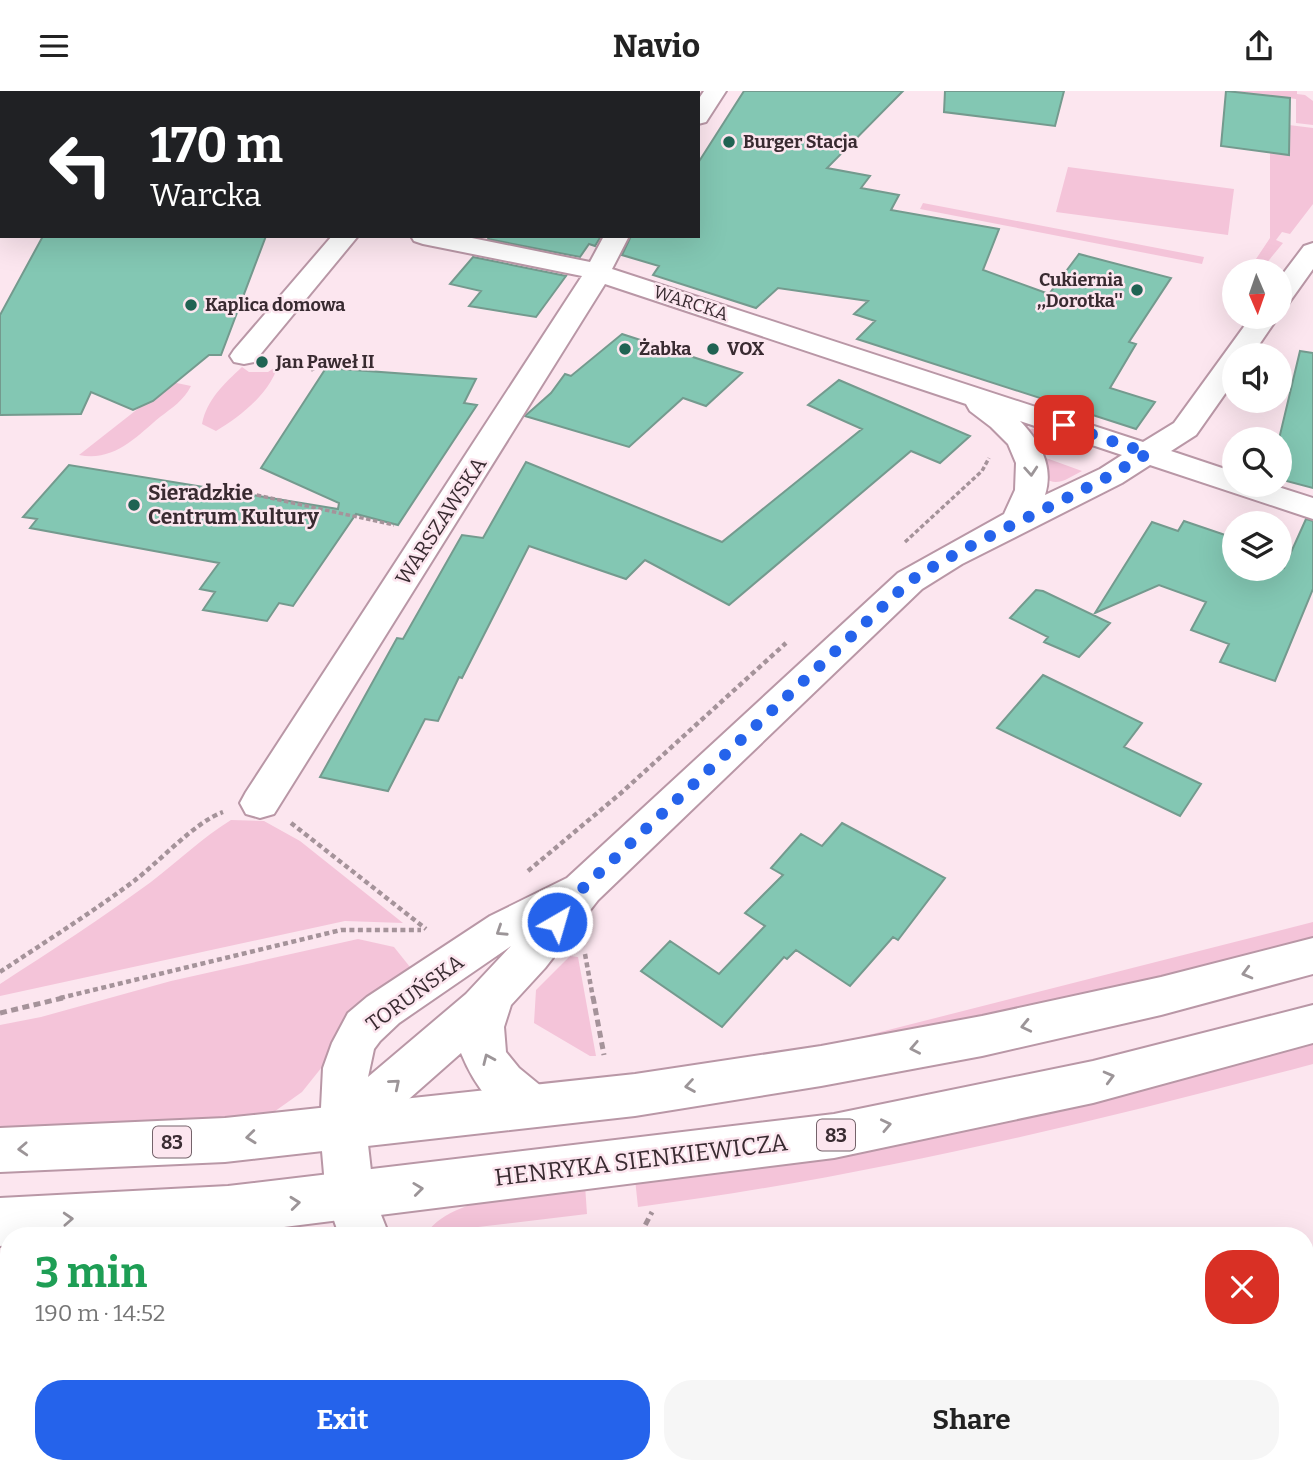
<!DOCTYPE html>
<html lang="en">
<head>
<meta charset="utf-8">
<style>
  :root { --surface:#fff; --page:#f6f6f6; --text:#222; --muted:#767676; --accent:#2563eb }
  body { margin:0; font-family:Bitter,serif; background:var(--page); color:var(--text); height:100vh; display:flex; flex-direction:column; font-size:26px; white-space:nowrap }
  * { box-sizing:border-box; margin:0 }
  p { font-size:23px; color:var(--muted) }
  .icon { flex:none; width:38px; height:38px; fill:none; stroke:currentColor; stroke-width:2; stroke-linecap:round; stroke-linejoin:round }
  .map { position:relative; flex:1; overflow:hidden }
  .details { position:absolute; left:0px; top:1136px; width:1314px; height:247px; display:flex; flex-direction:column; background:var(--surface); border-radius:28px 28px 0 0; box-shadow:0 7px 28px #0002 }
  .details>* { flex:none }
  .top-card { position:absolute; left:0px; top:0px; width:700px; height:147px; box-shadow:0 7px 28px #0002; background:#202124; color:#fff; overflow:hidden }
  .needle { width:46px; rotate:178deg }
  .fabs { position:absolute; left:1222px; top:168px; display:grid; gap:14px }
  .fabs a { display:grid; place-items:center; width:70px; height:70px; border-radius:50%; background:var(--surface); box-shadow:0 7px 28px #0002; font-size:35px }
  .pin { position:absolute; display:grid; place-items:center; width:60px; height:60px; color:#fff; margin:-30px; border-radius:14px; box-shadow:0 4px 10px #0006 }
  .me { position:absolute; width:77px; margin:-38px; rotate:38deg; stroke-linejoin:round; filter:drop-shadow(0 0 5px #0008) }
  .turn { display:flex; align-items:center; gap:24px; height:147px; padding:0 35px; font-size:32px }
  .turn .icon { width:91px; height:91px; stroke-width:2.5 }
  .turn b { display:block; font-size:49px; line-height:60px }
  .round { display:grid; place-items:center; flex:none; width:74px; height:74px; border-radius:28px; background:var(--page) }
  .headline { display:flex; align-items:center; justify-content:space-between; height:119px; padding:0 35px }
  h1 { font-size:42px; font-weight:700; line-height:52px; color:#1e9e55 }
  .cta { display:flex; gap:14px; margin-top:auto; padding:14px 35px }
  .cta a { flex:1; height:80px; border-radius:28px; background:var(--accent); color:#fff; font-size:28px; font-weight:700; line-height:80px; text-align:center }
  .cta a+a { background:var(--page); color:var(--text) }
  header { display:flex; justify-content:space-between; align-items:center; height:91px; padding:0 35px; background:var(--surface); font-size:32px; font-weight:700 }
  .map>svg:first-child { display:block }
  .green { fill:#f4c4d9 }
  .building { fill:#83c7b3; stroke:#749a8e; stroke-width:2 }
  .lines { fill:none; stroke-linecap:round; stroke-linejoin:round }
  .minor-casing { stroke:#b997a6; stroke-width:4 }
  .major-casing { stroke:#b997a6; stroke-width:4 }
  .path-far2 { stroke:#a5939a; stroke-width:3.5; stroke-dasharray:4.5 2.5; stroke-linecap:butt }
  .path-far1 { stroke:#a5939a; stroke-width:4.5; stroke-dasharray:5 3.5; stroke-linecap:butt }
  .path { stroke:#a5939a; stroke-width:5; stroke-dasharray:7 4.5; stroke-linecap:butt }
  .minor { fill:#fff; fill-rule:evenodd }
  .major { fill:#fff; fill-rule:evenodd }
  .oneway { stroke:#9c9598 }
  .route { stroke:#2563eb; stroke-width:12; stroke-dasharray:0 21.6 }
  .poi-dot { fill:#206353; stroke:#fce6ef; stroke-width:2.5 }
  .labels { text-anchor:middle; stroke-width:5; stroke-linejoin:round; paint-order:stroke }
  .far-poi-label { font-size:18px; font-weight:bold; fill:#392b31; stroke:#fce6ef; text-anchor:start }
  .far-street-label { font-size:18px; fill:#392b31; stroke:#fce6ef }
  .shield { fill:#fce6ef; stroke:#74636a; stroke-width:2 }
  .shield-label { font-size:19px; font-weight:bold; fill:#392b31 }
  .poi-label { font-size:21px; font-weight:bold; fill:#392b31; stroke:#fce6ef; text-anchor:start }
  .street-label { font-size:21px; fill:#392b31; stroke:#fce6ef }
  .near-street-label { font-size:24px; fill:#392b31; stroke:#fce6ef }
</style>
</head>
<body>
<header><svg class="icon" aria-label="menu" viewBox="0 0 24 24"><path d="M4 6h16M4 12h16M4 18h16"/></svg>Navio<svg class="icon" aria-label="share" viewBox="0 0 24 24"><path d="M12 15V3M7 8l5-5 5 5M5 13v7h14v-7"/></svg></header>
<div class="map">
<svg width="1313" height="1382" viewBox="0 0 1313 1382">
  <rect width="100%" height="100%" fill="#fce6ef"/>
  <!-- green -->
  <path class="green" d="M1231,0H1297V3L1305,4L1313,10V34L1296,32V8Z
    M1289,34L1313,37V113L1290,143L1282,141L1276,149L1283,152L1260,180H1248L1270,147V62L1289,64Z
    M1068,76L1234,98L1228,144L1056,121Z
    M923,112L1204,166L1202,173L920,118Z
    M278,267H280C274,299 243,324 216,340L202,333C207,308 224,293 242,276L249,281H268L277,275Z
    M172,291L191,295C184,309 172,317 160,326C136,346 114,371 79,364Z
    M1029,338H1040L1066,347L1058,356L1036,359L1027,339Z
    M1043,367H1046L1082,380C1070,386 1057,397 1045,387Z
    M231,729L264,730L300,750L403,832L345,830L0,905V893C51,860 102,827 151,791C178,770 202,747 231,729Z
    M1313,831V849L1084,909L841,951Z
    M358,848L394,856L414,881L326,971L302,1001L271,1023L251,1029L0,1043V934L41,926L171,890Z
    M570,865L578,866L596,965H590L534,932L536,899Z
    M1313,946V973C1091,1032 867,1086 638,1116L635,1088Z
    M585,1094L587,1123L427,1142C452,1104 542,1101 585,1094Z
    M0,1167H9V1374H438L443,1382H0Z"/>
  <!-- building -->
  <path class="building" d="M744,0H903L827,77L870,85L861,97L899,104L891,119L999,138L983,179L1049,203L1079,163L1171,187L1129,251L1136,253L1110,297L1155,311L1136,338L857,248L875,230L854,223L868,210L778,197L756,217L653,184L659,175L622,164L631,145H698V72Z
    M945,0H1064L1055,35L944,21Z
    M1226,0L1290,7L1289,64L1221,55Z
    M43,145H266L221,264H209L153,310L133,319L91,301L81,323L0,324V224Z
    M490,145H601L595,155L589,153L580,166L488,148Z
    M473,166L566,185L536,226L469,215L481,200L450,193Z
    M622,243L742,282L706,315L683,307L629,356L525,325L551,302L565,283L571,285Z
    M1300,260L1313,262V397L1279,388V348Z
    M326,277L476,288L464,312L477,314L398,434L356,423L293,515L279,512L267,530L203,519L215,501L200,498L219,472L30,437L37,428L23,426L69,374L338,418L339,412L261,377Z
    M839,289L970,345L940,372L911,360L729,514L645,469L626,488L529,455L462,587L459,586L438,630L425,628L388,700L320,686L397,547L403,548L462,444L483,447L526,371L722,451L862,338L808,314Z
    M1306,428L1313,430V498L1275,590L1220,571L1229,553L1191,539L1206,511L1159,494L1095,522L1152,431L1178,440L1184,430L1234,447V478H1279V475L1284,477Z
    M1036,499L1043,500L1110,532L1079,566L1044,551L1048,546L1010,527Z
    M1043,584L1142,632L1124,656L1201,693L1180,725L997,637Z
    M842,732L945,787L898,849L893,846L850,895L796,859L787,868L784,866L722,936L641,880L670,850L719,883L765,835L745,822L783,784L771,777L801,743L822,755Z"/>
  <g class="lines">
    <!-- minor casing -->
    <g class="minor-casing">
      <path id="minor" d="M419,0H473L475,2H420Z
        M704,0H726L706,31L698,33V9Z
        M332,145H358L254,271L244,273L234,271L230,265L234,259Z
        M411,145H462L590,171L604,145H629L612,178L1143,351L1174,332L1251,226H1278L1252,264H1234V290L1196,344L1171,360L1234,381V394H1272L1313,407V428L1150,374L1122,392L962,473L922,498L598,809L545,877L511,914L504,936L506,961L519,977L547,1000L554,1015L547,1030L531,1036C495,1023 475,996 461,962L367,1045L374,1106L389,1144H339L326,1106L320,1037L323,977L332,952L348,922L367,906L490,825L567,787L898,482L1004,423L1015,399L1016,372L1008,353L991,336L970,320L966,313L605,193L274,723L260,727L246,723L240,712L246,701L582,185L423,153L414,150ZM1020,330L1122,364L1100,378L1045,404C1054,375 1040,351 1020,330ZM511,855L466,903L368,986L374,958L380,950L399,932Z
        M1313,152V178L1288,213L1279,215V188L1304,155Z
        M283,1374H341L337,1382H279Z
        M463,1374H520L524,1382H467Z"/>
    </g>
    <!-- major casing -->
    <g class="major-casing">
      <path id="major" d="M1313,847V883L1161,924L982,965L821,995L635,1025L225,1071L0,1081V1037L225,1027L635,983L821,955L982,925L1161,886Z
        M1313,914V952L1093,1012L834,1067L228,1143L9,1144V1154L0,1155V1107L228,1095L834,1023L1093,970Z"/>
    </g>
    <!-- path-far2 -->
    <path class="path-far2" d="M311,276L314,281
      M243,401L394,434
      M905,451L982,380L989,367"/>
    <!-- path-far1 -->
    <path class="path-far1" d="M291,732L426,838
      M528,780L621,702L786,552
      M585,863L593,907
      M0,881C45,851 91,822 134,790C159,771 195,731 223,721
      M60,907L341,839H421"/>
    <!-- path -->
    <path class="path" d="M593,906L604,964
      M0,922L67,906
      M640,1144L652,1121"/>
    <!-- minor -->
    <use href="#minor" class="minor"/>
    <!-- major -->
    <use href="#major" class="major"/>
  </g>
  <!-- one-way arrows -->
  <defs><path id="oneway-chevron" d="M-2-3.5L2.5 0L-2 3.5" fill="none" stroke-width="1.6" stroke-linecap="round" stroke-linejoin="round" transform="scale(1.75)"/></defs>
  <g class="oneway">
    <use href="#oneway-chevron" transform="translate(1031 380) rotate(86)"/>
    <use href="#oneway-chevron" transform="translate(501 840) rotate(147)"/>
    <use href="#oneway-chevron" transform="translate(1247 882) rotate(165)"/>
    <use href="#oneway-chevron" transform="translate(1026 935) rotate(167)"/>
    <use href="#oneway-chevron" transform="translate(915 957) rotate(169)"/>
    <use href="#oneway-chevron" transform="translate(488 968) rotate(-114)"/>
    <use href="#oneway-chevron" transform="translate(1109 986) rotate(-15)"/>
    <use href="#oneway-chevron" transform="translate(395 993) rotate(-40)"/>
    <use href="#oneway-chevron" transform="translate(690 995) rotate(171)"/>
    <use href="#oneway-chevron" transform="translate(886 1034) rotate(-12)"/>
    <use href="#oneway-chevron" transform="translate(251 1046) rotate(174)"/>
    <use href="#oneway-chevron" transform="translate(23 1058) rotate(177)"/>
    <use href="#oneway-chevron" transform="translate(418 1098) rotate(-7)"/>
    <use href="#oneway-chevron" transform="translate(295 1112) rotate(-6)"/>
    <use href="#oneway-chevron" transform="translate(68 1128) rotate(-3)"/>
  </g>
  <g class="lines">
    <!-- route -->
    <path class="route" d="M557,831L583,797L910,490C986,441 1072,410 1148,362L1064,334"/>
  </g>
  <!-- markers -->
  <g class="poi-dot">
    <circle cx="729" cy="51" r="7"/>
    <circle cx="1137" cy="199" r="7"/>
    <circle cx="191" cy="214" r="7"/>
    <circle cx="625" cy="258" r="7"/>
    <circle cx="713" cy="258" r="7"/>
    <circle cx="262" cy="271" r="7"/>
    <circle cx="134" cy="414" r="7"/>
  </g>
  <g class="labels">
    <!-- far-poi labels -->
    <g class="far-poi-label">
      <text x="743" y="57">Burger Stacja</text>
      <text x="1123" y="195" text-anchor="end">Cukiernia<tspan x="1123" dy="21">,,Dorotka''</tspan></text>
      <text x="205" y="220">Kaplica domowa</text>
      <text x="639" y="264">Żabka</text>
      <text x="727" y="264">VOX</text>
      <text x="276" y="277">Jan Paweł II</text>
    </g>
    <!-- far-street labels -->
    <g class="far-street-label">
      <text transform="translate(691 212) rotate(18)" y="6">WARCKA</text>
    </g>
    <!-- shield labels -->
    <g class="shield">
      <rect x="817" y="1028.5" width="38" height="31" rx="5"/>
      <rect x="153" y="1035.5" width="38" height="31" rx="5"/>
    </g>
    <g class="shield-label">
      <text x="836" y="1051">83</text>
      <text x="172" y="1058">83</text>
    </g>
    <!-- poi labels -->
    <g class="poi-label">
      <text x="148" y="409">Sieradzkie<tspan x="148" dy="24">Centrum Kultury</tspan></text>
    </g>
    <!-- street labels -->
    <g class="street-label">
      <text transform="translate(441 430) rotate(-57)" y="7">WARSZAWSKA</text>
      <text transform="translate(415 902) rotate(-36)" y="7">TORUŃSKA</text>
    </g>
    <!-- near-street labels -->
    <g class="near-street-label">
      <text transform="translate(641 1069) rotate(-7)" y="8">HENRYKA SIENKIEWICZA</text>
    </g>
  </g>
</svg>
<div class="fabs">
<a><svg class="needle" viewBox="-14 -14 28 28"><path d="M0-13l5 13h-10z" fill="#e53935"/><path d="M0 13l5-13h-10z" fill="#767676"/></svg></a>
<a><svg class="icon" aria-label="sound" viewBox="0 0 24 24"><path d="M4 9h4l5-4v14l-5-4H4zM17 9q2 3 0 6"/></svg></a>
<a><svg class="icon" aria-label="search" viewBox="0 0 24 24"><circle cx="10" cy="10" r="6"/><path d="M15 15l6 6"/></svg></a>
<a><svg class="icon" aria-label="layers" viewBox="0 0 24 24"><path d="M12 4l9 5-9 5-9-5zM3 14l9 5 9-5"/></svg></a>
</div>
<div class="pin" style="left:1064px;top:334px;background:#d93025"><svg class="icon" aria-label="arrive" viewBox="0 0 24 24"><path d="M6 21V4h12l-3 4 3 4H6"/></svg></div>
<svg class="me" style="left:557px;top:831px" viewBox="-20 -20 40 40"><circle r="17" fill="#2563eb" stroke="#fff" stroke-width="3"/><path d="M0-11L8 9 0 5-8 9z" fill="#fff"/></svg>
<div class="top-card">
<div class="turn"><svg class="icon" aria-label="left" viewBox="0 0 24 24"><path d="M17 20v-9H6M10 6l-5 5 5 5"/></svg><div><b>170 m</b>Warcka</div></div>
</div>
<section class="details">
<div class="headline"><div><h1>3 min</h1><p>190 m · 14:52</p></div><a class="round" style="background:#d93025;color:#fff"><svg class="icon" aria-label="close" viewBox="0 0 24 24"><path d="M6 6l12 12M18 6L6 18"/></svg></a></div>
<div class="cta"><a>Exit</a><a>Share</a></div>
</section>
</div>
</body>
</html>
